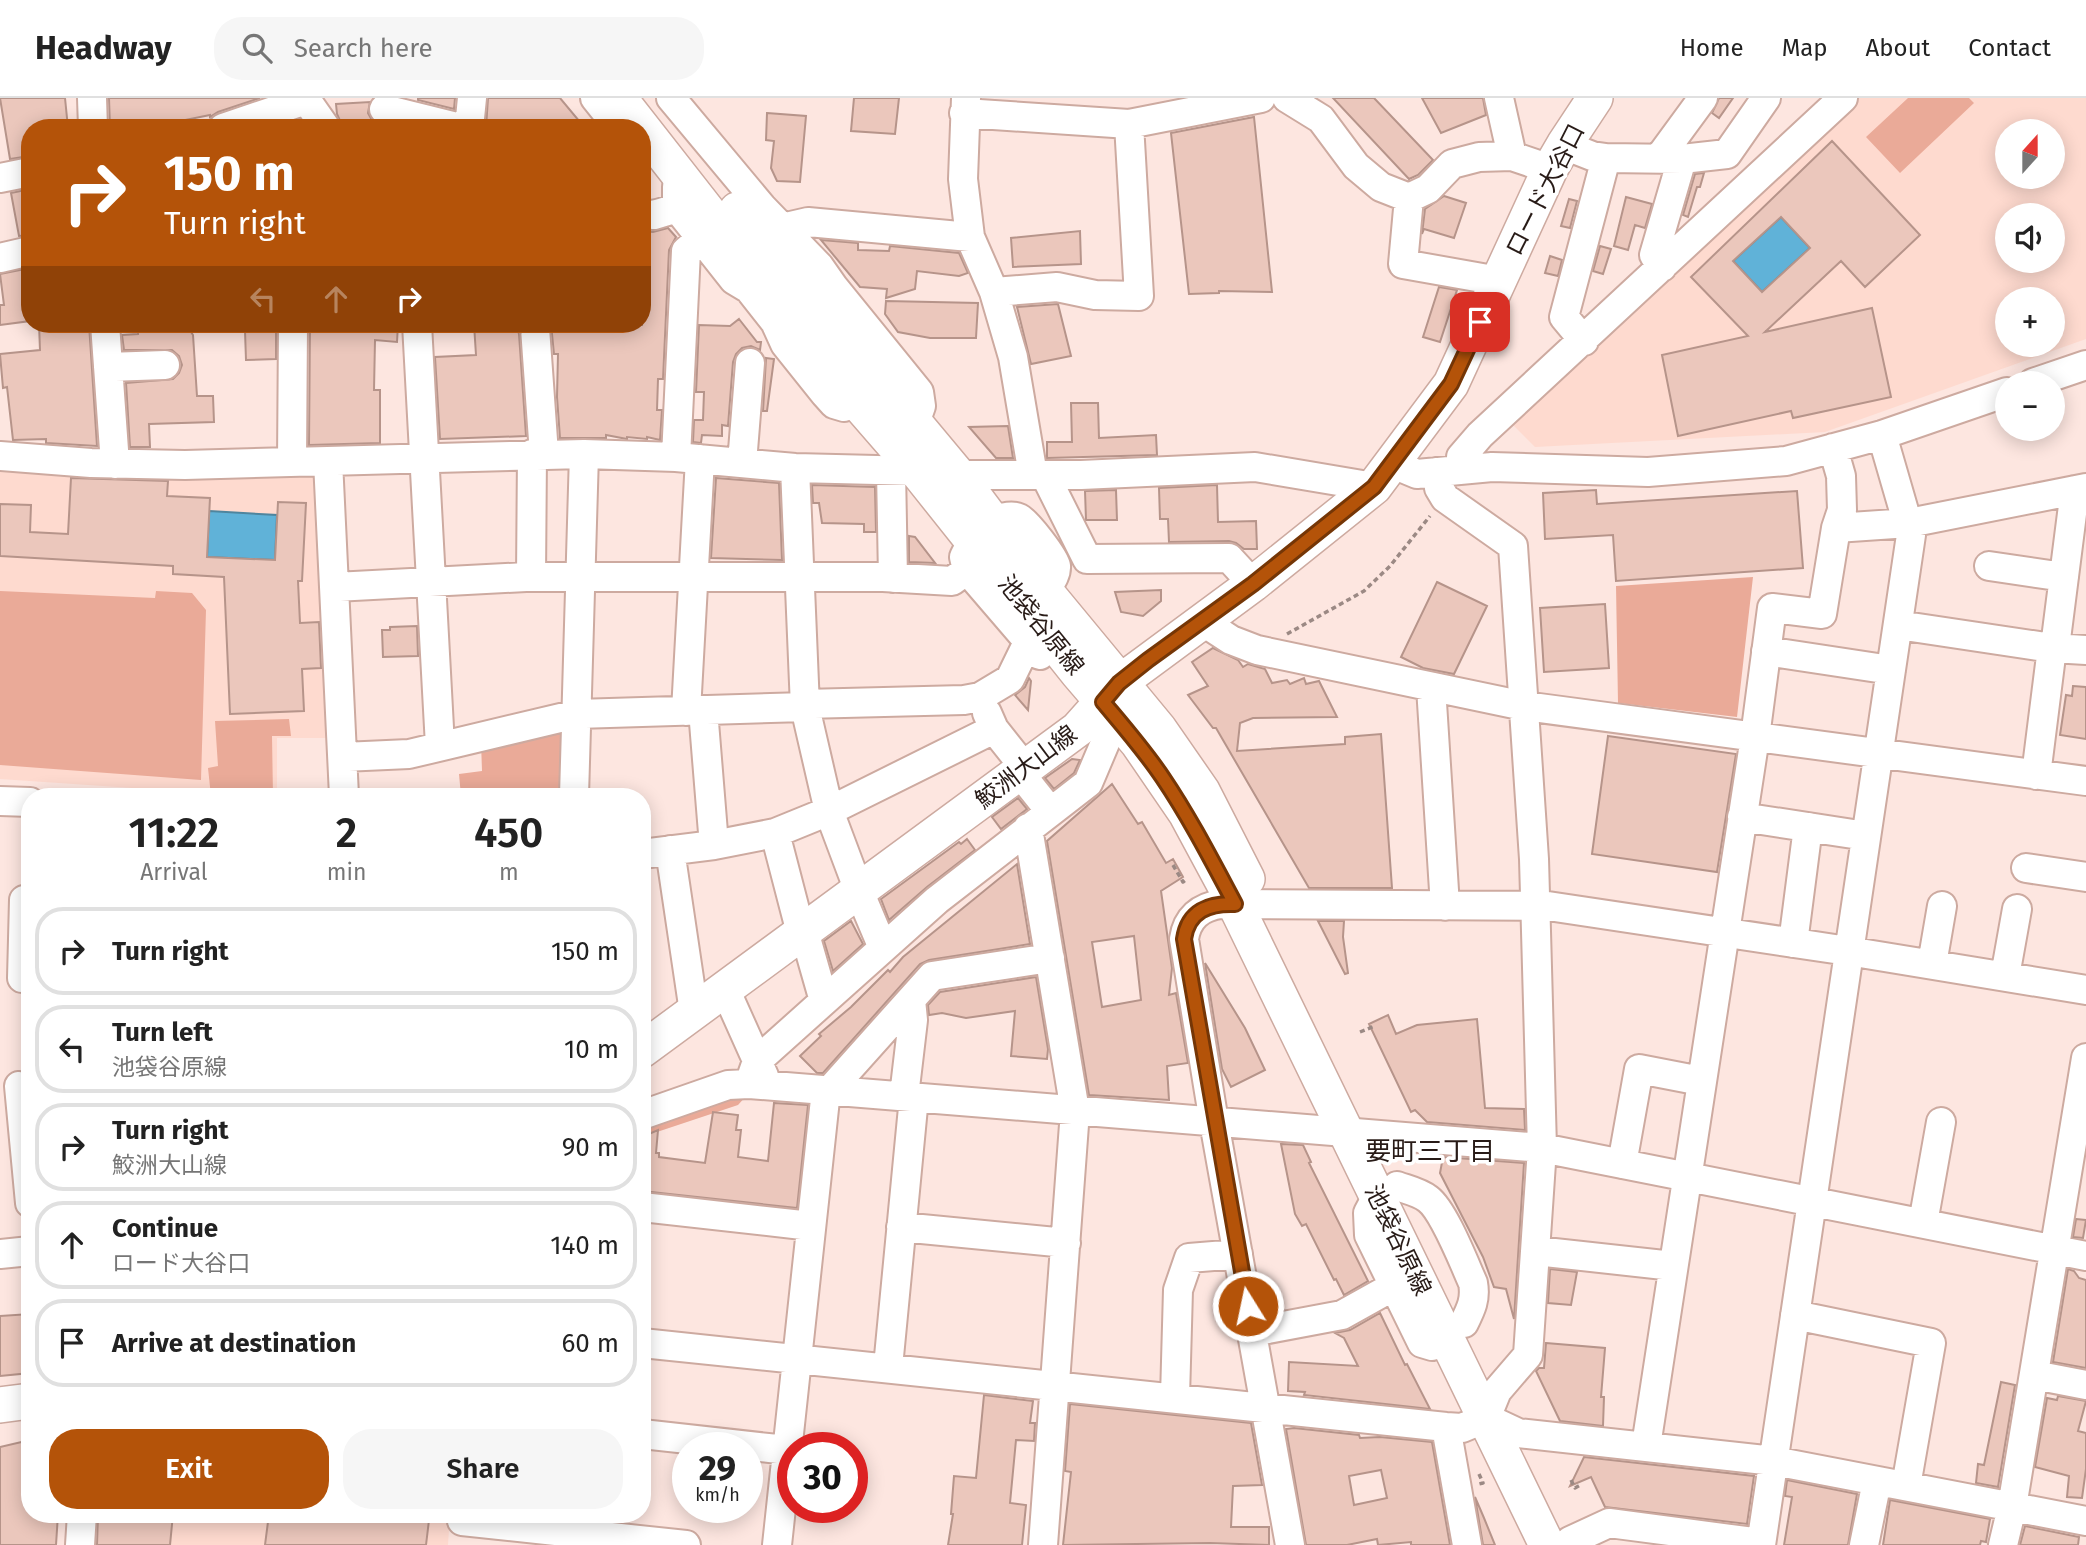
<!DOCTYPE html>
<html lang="en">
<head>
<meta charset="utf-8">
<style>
  :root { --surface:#fff; --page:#f6f6f6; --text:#222; --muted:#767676; --line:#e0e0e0; --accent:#b45309 }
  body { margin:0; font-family:"Fira Sans","Noto Sans JP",sans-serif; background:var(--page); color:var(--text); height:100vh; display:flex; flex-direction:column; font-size:26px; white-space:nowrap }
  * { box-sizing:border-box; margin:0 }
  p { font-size:23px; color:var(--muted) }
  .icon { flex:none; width:38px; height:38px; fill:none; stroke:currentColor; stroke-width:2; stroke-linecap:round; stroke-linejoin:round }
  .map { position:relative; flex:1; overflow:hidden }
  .details { position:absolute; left:21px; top:690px; width:630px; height:735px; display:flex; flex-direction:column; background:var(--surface); border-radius:28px; box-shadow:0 4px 18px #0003 }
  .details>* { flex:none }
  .top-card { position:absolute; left:21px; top:21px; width:630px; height:214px; border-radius:28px; box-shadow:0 4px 18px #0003; background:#b45309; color:#fff; overflow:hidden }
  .needle { width:46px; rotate:21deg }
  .fabs { position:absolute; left:1995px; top:21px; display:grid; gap:14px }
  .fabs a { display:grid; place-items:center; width:70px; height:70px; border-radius:50%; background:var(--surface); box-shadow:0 4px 18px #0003; font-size:35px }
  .speed { position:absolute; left:672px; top:1334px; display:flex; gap:14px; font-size:35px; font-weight:700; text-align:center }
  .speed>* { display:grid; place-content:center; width:91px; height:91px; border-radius:50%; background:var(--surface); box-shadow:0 4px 18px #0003; line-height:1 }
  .speed small { font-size:18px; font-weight:400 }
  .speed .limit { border:10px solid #d22; background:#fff; color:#111 }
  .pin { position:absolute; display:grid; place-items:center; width:60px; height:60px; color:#fff; margin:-30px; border-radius:14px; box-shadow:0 4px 10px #0006 }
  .me { position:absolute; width:77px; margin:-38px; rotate:350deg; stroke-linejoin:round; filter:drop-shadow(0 0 5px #0008) }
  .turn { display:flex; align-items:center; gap:24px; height:147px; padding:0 28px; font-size:32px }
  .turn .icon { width:91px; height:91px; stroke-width:2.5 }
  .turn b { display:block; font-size:49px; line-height:60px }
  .lanes { display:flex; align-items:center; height:66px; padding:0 28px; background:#0003; justify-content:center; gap:35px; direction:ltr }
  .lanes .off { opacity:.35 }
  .eta { display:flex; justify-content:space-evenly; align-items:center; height:119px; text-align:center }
  .eta b { font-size:42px; font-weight:600; line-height:49px }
  .action { display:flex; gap:14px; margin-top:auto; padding:14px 28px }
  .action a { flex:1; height:80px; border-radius:28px; background:var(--accent); color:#fff; font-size:28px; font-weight:600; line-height:80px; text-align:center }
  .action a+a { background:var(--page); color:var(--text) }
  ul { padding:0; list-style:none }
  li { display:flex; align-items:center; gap:21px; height:88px; margin:0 14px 10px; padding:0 14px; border:4px solid var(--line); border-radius:28px }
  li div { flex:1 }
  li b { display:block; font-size:26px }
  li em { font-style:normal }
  header { display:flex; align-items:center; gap:42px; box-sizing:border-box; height:98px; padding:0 35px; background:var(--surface); border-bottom:2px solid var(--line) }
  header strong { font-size:33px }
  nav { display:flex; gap:38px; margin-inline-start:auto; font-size:24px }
  .search { width:490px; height:63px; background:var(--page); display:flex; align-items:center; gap:18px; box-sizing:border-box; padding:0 24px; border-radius:28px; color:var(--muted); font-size:26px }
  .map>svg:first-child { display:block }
  .built { fill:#fedacf; fill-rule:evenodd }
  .green { fill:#eaaa98 }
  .water { fill:#60b2d8; stroke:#4f859e; stroke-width:2 }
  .building { fill:#ebc7bc; stroke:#b6948a; stroke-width:2; fill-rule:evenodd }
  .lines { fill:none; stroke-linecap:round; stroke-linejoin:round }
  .minor-casing { stroke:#cdaaa0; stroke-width:32 }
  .major-casing { stroke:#cdaaa0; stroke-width:38 }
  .path { stroke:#9b8984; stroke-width:3.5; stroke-dasharray:5 3.5; stroke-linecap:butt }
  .minor { stroke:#fff; stroke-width:28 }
  .major { stroke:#fff; stroke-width:35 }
  .route-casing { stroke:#753606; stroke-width:18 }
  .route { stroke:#b45309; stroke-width:12 }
  .labels { text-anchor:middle; stroke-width:7; stroke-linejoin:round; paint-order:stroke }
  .street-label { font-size:24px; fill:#281b17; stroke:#fff }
  .neighbourhood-label { font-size:26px; fill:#281b17; stroke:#fff }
</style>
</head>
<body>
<header>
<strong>Headway</strong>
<div class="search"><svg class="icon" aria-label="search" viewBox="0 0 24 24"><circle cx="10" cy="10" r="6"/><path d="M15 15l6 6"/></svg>Search here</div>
<nav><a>Home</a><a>Map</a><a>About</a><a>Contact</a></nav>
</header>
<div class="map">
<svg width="2086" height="1447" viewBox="0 0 2086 1447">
  <rect width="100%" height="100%" fill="#fde6e0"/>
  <!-- built -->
  <path class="built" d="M1854,0H2086V241L1825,334L1535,349L1508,322ZM2007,33H2053V79H2007ZM2007,117H2053V163H2007ZM2007,201H2053V247H2007Z
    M0,369L321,374L331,640H277V698H206L205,695L0,681Z
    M87,1416H450L448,1447H84Z"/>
  <!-- green -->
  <path class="green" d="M1908,0H1969L1974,5L1900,75L1866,39Z
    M1753,479L1737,619L1618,605L1616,488Z
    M0,493L155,500L156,493L192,495L206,512L201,682L0,667Z
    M289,621L291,638H272L273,698H211L208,670L218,668L215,623Z
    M564,625L563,692L461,698L459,676L482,673L481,644Z
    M748,996L738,1007L642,1039V1023Z"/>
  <!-- water -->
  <path class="water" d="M1781,119L1810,150L1762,194L1733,163Z
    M209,413L277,417L275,462L207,459Z"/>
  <!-- building -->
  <path class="building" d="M0,0H65L68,30H30V58L10,61Z
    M109,0H260L218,14L210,19V17L175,24V30H110Z
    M418,0H455L454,11L418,2Z
    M488,0H560L585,30H486Z
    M854,0H899L895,36L851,33Z
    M1333,0H1374L1433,62L1418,77L1409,81Z
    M1422,0H1483L1486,17L1441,35Z
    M1719,0H1733L1719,20L1712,15Z
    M370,4L368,15L373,24L341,25L337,16L336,6Z
    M767,15L806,18L800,84L777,83L771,70L774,43L766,42Z
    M1254,19L1272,194L1219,193V195L1189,196L1171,35Z
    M1832,43L1920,137L1865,189L1841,163L1765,234L1872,210L1891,299L1793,320L1791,313L1678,338L1662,257L1748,238L1691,179ZM1781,119L1810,150L1762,194L1733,163Z
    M1704,75L1700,89H1697L1688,119L1683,117L1695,76Z
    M30,91V137L19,138L11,95Z
    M1444,98L1466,105L1454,140L1424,131L1422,136L1425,111Z
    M1626,99L1652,106L1645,130L1635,127L1628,152L1614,148Z
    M1569,101L1577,103L1570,130L1561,128Z
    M668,130L676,139L669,152L663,281H658L657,312H662L660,342L647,339V341L627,339V341L606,337V340H560L557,299L558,256H554L551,226L642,227V133L653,134Z
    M1080,133L1081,166L1013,169L1011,140Z
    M821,142L858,145V152L889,153L890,148L959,155L968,175L959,178L917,173L915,191L886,200L887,191L860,189Z
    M1600,148L1611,151L1603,176L1593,173Z
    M1550,158L1562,162L1558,178L1545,175Z
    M30,170V223L0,227V207H4L0,176Z
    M1439,189L1457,192L1440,244L1423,239Z
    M886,203L978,205L976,240H930L898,234L885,216Z
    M1058,206L1071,258L1031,266L1017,209Z
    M739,221L757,244H761L760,252L751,248L742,250L736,256L733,264L728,328L722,327V338L702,337L701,345L693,344L694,322H703L704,294H696L699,227L730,228Z
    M39,226H89L97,348L46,345V341L13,342L7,289L3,290L0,256L40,252Z
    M138,226H157L158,232L189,231L193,237L197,298H213L214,324L149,326L150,349H130L126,285L173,281L179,275L182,267L179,258L172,252H124L122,237L138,236Z
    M310,226H398L397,244L375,242L374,292H380V345L309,347Z
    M474,226H516L519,236L526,338L440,341L435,259L476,257Z
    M276,232V261L246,262L245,233Z
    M766,260L774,261L767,313H763Z
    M1071,305H1098L1099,340L1156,337L1157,357L1047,360V344H1072Z
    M1008,328L1013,360H996L969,329Z
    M71,380L168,383L167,398L210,400L207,459L275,462L278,404L306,405L302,483H298L300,525L319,524L321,570L302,571L304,613L230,616L224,479L173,476V468L0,458V406L31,407L30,434L68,436Z
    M716,380L779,385L782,462L711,460Z
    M812,387L875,389L876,434H864V426L822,425L819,405H813Z
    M1217,387L1218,424L1256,423L1257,451H1244L1236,445L1229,443L1169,444L1168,421H1160L1159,390Z
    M1116,392L1117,422H1086L1085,393Z
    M1596,392L1597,406L1797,393L1803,470L1616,483L1613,437L1545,441L1543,395Z
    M909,438L915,439L935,465L909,464Z
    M1437,484L1487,508L1454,576L1423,570L1401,559Z
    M1161,492V503L1143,518L1121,514L1115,494Z
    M1605,506L1609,570L1544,574L1540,510Z
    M417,528L418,558L383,559L382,532H390V529Z
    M1213,550L1238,562L1243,569L1248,566L1265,571L1272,585L1287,582L1290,586L1304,580L1306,586L1319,583L1337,619L1253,620L1240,625L1237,653L1345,646V639L1381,636L1392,790H1309L1216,630H1213L1188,597L1208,588L1192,564Z
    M1029,580L1031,583L1028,612L1015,597L1025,589Z
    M2073,588L2086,589V641L2060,637L2066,597L2072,598Z
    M1608,638L1736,656L1717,774L1592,756Z
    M1072,661L1080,662L1074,675L1054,691L1045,680Z
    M1112,686L1138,726L1142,724L1166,765L1173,761L1183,779L1161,793L1172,870L1169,897L1176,895L1188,965L1167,968L1169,1002L1089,997L1047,743ZM1134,838L1141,902L1102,909L1092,844Z
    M1018,700L1027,711L1001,731L992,719Z
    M967,741L975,752L927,789L889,822L881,801L959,744L961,746Z
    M1017,766L1030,846L929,862L920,866L823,975H817L800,958L821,938L819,936L851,909L888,872L890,874L903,859Z
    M851,823L863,846L833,873L824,843Z
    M1318,823H1344L1343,839L1348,875L1345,876Z
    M1205,865L1245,930L1265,972L1231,989L1222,971Z
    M1036,879L1048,951L1047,961L1011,958L1015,913L966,920L942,915L929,917L928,907L940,894Z
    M1388,917L1396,936L1417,927L1477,921L1485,1010L1524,1011L1525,1032L1427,1024L1415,1012L1411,1014L1369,926Z
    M774,1005L808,1007L797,1110L642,1093V1039L658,1032L656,1055H659V1059L705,1065L713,1014L738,1017L736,1032H741L738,1059L768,1063Z
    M1281,1046L1303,1047L1311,1064L1309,1065L1368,1183L1344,1197L1336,1181L1334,1182L1306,1126L1302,1128L1295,1116Z
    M1443,1059L1524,1065L1514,1221L1506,1191L1494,1189L1483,1159L1440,1075Z
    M2076,1121L2086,1122L2083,1140L2073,1139Z
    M1550,1171L1577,1174L1571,1207L1548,1205Z
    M2068,1171L2074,1173L2079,1180L2086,1182V1270L2053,1264Z
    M1380,1215L1405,1267L1407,1266L1430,1311L1304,1297L1305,1294L1288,1293L1289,1264L1358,1268L1344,1240L1335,1235L1350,1232Z
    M30,1216V1275L0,1278V1218Z
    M1546,1245L1605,1250L1601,1299H1604L1603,1328L1560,1323L1536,1273L1539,1270H1544Z
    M2001,1284L2015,1287L1998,1389L1976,1385L1978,1366L1984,1367Z
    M984,1297L1033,1303L1030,1325H1035L1034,1343L1016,1342L1010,1405L1026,1407L1022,1447H948L953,1416H951L954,1378L976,1380Z
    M2058,1298L2086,1303L2078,1333L2086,1335V1371L2082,1400L2067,1399L2069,1378L2035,1369L2047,1300L2057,1302Z
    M1070,1306L1251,1325L1262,1387L1233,1388L1231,1429H1269V1447L1210,1445L1063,1447L1071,1374L1065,1373Z
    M1294,1330L1359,1337L1360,1340L1380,1339L1432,1344L1450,1447H1411V1444L1378,1447L1377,1441L1347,1447H1306L1286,1331ZM1381,1372L1387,1400L1354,1407L1349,1378Z
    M30,1342V1416H58L56,1447H0V1349Z
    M1584,1359L1754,1378L1747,1426L1605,1409L1591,1379L1570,1388Z
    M1787,1382L1857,1396L1848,1447H1784L1792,1399L1785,1398Z
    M1475,1399L1484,1420L1495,1447H1483Z
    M1890,1402L1990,1421L1986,1444L1981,1443L1980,1447H1883Z
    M98,1416H173L170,1447H97Z
    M269,1416H306V1419L346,1423V1416L429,1422L426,1447H265Z
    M2025,1428L2079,1439L2078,1447H2020Z"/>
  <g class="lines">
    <!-- minor casing -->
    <g class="minor-casing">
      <path id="minor" d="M92,0L93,30
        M305,0L326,30
        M595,0L619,30
        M671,0L762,109L819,168L833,188L831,223
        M966,0L963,81L970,139L994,194L1013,259L1033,377
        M1287,0L1321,21L1356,68L1381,89L1409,100L1428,91L1452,66L1479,59L1512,58L1550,71
        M1499,0L1512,58
        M384,11L461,30
        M964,15L1129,26L1261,0
        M223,30L306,2
        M469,30L472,0
        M1564,47L1592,58L1606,60L1682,61L1727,56L1766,0
        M1659,60L1703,0
        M0,80L30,74
        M677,89V110L734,182L749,191L775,224L785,246L825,296L834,306L844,309L857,304
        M1409,100L1403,166L1499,183
        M642,116L654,117L677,110
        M782,130L808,124L970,139
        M0,160L30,153
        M1662,169L1654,157L1682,61
        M833,188L919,294L921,308L915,325
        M994,194L1057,189L1095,197L1139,198L1129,26
        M105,226L115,366
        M417,226L440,648
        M532,226L535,230L544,356
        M1584,243L1564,219L1606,60
        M108,269L165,267
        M2033,285L2086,267
        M0,358L91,365L185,367L584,356L676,359L795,370L917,373L958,377H1081L1255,369L1374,389
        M676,359L686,153L701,140
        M328,363L344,698
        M292,364L293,226
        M742,365L750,265
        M1393,366L1417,376L1492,369L1648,374L1786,363L1882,337L2007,294
        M795,370L805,609L829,713L859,793L883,850
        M891,372L893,480
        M1461,372V359L1480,337L1843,0
        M1437,374L1439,390L1445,400L1513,448L1534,761L1542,1050L1528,1257L1497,1293L1486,1320
        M1045,377L1087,461L1229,460L1253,486
        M992,423C1000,421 1010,416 1019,420C1027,424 1055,460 1056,468C1057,477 1049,486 1045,493
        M1836,430L1909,425L2086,390
        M966,455L964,459L967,472L1040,557
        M1989,468L2064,479
        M531,479L532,356
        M335,489L526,479H883L952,483L967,472
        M1202,523L1231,542L1257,552L1524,608L2086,683
        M1898,527L2052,550L2086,552
        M2055,549L2075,392
        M1766,553L1891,572
        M1431,589L1445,808
        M804,606L964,602L980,599L1010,581L1028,544
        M703,612L714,747
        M686,613L700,361
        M987,615L994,631L1025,670
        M343,659L409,656L577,616L805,609
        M1019,674L1050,713
        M2036,677L2052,550
        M574,698L584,356
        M0,703L30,704
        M1742,719L1866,738
        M1028,730L1075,1013L1043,1447
        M775,735L801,835
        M670,752L694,914
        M642,756L714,747L775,735L829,713L994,631
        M2026,770L2086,779
        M804,833L824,903
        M1793,845L1808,729
        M1932,866L1942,808
        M2005,878L2017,811
        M22,880L24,802
        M725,891L764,978
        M749,986L757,963L937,802L1088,685L1116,619
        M19,988L30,1105
        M830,992L932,878L1050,860
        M904,998L913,922L911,902
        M642,1017L728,987L749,986L1542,1050L2086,1158
        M1622,1066L1639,971L1701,983
        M1397,1088C1408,1092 1419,1094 1428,1101C1444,1113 1464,1165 1473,1185C1476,1201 1471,1211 1464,1225
        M1377,1098L1368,1115L1369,1137L1422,1245L1432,1248L1447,1243
        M642,1109L811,1128
        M1923,1125L1941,1024
        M901,1129L1066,1145
        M1536,1153L1673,1168
        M0,1156L30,1153
        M1795,1217L1931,1245L1906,1388
        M1252,1234L1342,1217L1394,1188
        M642,1245L1446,1329L1462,1330L1486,1320L1518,1335L1774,1363L2086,1423
        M888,1269L914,999
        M2034,1277L2086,1287
        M1175,1299L1178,1192L1189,1160L1238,1156
        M1446,1329L1467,1447
        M642,1336L787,1352
        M1646,1348L1755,639L1772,510L1822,516L1836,430L1842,412L1841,378L1833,350
        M462,1423L686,1447
        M1570,1443L1609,1425L1761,1445
        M80,1447L82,1416
        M777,1447L826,992
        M1290,1447L1214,1024L1184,841C1187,820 1200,809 1221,806L1548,808L1848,853L2086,892
        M1761,1447L1911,437L1882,337
        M1864,1447L1877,1383
        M2003,1447L2012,1409L2086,960"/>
    </g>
    <!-- major casing -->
    <g class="major-casing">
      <path id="major" d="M619,0L857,304L917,373L1078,575L1138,645L1186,715L1235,806L1547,1447
        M737,112L958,377L1045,493L1159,631L1202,693L1247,781
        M642,952L1078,631L1119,585L1253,486L1374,389L1451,286L1550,71L1564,47L1595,0
        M0,1307L30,1303"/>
    </g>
    <!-- path -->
    <path class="path" d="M1287,536L1364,493L1390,468L1430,418
      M1173,767L1183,784L1187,781
      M1360,934L1375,928
      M1479,1376L1483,1385L1479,1386
      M1571,1382L1575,1390L1582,1386"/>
    <!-- minor -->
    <use href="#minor" class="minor"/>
    <!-- major -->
    <use href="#major" class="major"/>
  </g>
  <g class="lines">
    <!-- route casing -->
    <g class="route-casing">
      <path id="route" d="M1248,1208L1184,841C1188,813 1209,805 1235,806C1212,763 1190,720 1163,680C1145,653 1124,629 1103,604L1119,585L1148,562L1253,486L1374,389L1451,286L1480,224"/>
    </g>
    <!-- route -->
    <use href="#route" class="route"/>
  </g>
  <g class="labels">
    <!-- street labels -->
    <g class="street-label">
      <text transform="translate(1545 92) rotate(-63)" y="8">ロード大谷口</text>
      <text transform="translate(1041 527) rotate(51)" y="8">池袋谷原線</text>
      <text transform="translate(1026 669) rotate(-37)" y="8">鮫洲大山線</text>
      <text transform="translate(1398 1142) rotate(64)" y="8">池袋谷原線</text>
    </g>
    <!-- neighbourhood labels -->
    <g class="neighbourhood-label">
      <text x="1430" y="1062">要町三丁目</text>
    </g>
  </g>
</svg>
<div class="fabs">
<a><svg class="needle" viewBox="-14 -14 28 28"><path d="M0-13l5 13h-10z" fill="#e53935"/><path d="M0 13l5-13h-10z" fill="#767676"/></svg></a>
<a><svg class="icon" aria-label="sound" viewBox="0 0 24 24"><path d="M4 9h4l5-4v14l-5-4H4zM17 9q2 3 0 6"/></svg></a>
<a>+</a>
<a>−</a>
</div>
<div class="speed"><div>29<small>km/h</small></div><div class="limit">30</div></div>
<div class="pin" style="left:1480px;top:224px;background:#d93025"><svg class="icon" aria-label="arrive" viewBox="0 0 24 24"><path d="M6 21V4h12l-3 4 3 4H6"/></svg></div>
<svg class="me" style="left:1248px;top:1208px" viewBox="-20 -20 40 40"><circle r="17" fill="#b45309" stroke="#fff" stroke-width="3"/><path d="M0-11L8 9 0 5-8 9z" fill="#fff"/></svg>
<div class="top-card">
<div class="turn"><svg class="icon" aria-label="right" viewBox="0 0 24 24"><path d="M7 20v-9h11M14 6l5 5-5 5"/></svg><div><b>150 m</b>Turn right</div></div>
<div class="lanes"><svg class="icon off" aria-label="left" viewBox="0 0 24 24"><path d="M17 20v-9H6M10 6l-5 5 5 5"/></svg><svg class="icon off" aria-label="ahead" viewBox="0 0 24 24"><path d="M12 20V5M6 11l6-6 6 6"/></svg><svg class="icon" aria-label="right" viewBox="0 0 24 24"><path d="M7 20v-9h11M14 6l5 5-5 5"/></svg></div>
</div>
<section class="details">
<div class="eta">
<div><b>11:22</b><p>Arrival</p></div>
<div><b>2</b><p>min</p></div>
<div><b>450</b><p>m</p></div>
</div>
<ul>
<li><svg class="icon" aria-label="right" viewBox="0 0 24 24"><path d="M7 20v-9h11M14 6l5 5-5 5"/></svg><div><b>Turn right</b></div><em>150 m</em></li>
<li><svg class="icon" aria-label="left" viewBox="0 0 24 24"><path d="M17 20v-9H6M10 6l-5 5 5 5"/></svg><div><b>Turn left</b><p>池袋谷原線</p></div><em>10 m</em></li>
<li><svg class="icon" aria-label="right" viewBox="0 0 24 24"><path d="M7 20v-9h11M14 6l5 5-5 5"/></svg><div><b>Turn right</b><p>鮫洲大山線</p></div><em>90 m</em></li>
<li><svg class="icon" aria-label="ahead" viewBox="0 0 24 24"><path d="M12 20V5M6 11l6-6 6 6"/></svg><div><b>Continue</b><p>ロード大谷口</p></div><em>140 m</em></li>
<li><svg class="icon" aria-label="arrive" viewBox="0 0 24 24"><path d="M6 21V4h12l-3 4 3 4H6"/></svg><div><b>Arrive at destination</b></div><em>60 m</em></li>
</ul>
<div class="action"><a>Exit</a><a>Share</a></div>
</section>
</div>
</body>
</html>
